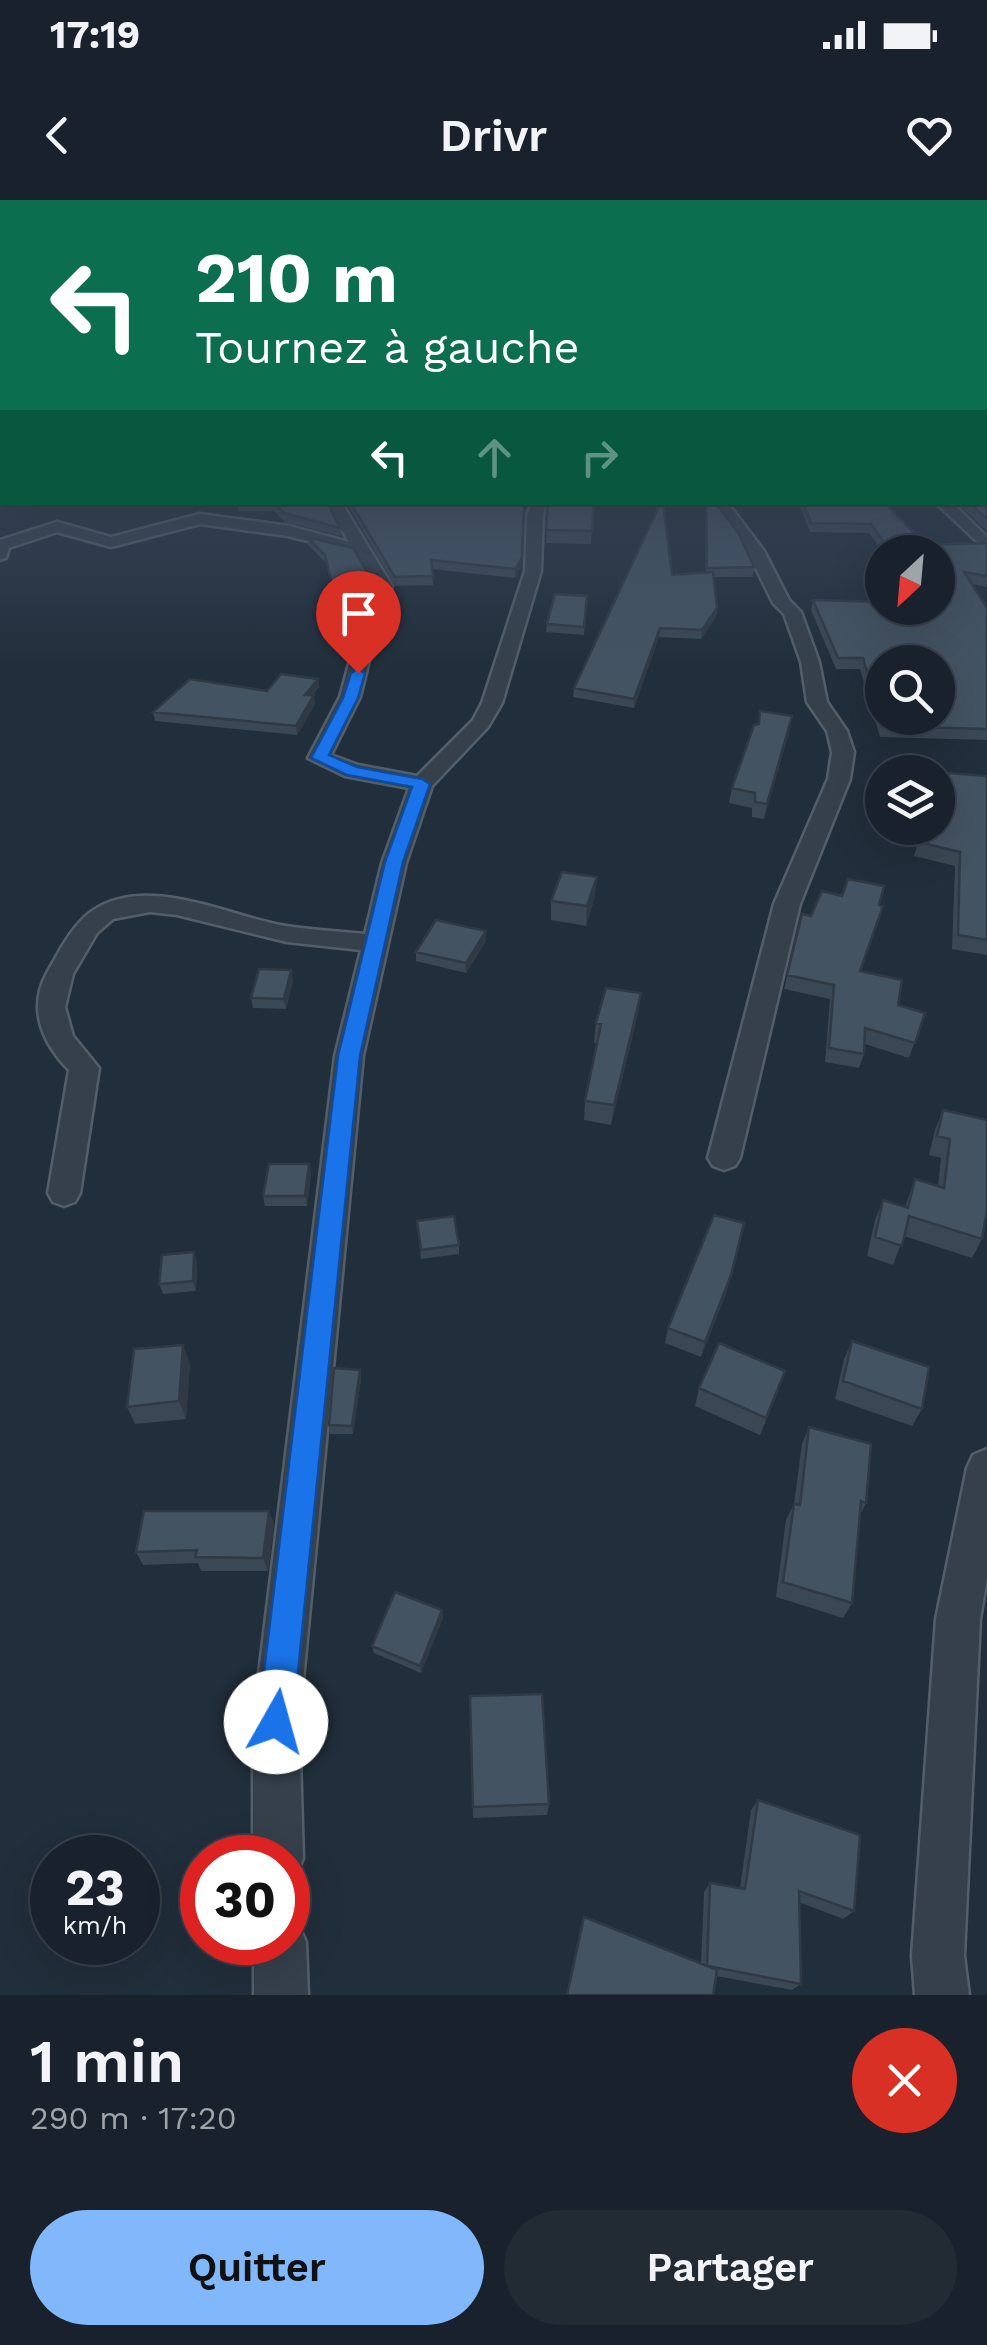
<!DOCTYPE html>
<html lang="fr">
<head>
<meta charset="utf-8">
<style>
  :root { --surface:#19222c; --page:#222a34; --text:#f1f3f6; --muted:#9fa4a9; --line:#373f48; --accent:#81b8fb }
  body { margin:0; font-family:"Work Sans",sans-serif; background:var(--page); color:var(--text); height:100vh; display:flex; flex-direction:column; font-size:38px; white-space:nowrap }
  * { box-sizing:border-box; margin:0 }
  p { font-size:32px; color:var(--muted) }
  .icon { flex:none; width:55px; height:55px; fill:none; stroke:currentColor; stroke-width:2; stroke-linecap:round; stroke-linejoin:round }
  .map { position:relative; height:1795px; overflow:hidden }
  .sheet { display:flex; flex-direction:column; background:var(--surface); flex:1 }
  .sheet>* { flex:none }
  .banner { position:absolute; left:0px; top:0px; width:988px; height:305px; box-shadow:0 10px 40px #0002,0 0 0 2px var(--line); background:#0b6e4f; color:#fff; overflow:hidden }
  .needle { width:65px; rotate:206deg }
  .controls { position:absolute; left:865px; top:335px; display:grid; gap:20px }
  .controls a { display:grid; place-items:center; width:90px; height:90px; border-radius:50%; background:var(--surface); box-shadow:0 10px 40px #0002,0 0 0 2px var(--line); font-size:50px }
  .speed { position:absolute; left:30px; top:1635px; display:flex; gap:20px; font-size:50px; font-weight:700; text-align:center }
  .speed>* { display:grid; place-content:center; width:130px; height:130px; border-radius:50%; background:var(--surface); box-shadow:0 10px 40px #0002,0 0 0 2px var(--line); line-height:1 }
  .speed small { font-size:25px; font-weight:400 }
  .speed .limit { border:15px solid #d22; background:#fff; color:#111 }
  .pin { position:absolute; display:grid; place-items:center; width:85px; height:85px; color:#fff; margin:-102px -42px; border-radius:50% 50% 50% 0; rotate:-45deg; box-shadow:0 0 10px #0007 }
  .pin .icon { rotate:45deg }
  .me { position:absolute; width:110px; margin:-55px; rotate:7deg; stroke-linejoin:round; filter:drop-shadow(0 0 8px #0008) }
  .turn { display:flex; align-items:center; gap:35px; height:210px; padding:0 30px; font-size:45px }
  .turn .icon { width:130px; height:130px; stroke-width:2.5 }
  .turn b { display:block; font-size:70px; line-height:85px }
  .lanes { display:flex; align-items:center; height:95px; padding:0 30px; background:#0003; justify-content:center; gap:50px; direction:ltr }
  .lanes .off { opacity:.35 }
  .round { display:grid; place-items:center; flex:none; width:105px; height:105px; border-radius:52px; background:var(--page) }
  .head { display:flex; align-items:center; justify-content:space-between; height:170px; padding:0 30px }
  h1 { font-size:60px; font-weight:600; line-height:75px }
  .button { display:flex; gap:20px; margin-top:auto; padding:20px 30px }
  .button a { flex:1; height:115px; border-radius:60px; background:var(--accent); color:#111; font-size:40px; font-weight:600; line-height:115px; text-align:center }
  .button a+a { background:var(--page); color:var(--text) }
  .status { display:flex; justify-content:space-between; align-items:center; height:70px; padding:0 50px; background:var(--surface); direction:ltr }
  .status svg { height:28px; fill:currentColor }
  header { display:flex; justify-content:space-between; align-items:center; height:130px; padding:0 30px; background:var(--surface); font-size:45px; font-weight:600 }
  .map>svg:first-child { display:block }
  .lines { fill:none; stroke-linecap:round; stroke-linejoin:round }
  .street-casing { stroke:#535e69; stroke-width:5 }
  .street { fill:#35404b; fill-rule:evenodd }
  .wall { fill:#3a4754 }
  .shaded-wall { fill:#303a45 }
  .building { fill:#445362; stroke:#303a45; stroke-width:2.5; fill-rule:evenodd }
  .route { fill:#1a73e8; stroke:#114b97; stroke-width:2.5 }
</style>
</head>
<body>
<div class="status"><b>17:19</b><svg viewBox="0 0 49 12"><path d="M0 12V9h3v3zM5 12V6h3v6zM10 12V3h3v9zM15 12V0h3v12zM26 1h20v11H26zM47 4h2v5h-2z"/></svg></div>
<header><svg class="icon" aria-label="back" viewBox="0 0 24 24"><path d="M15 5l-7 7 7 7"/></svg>Drivr<svg class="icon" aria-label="heart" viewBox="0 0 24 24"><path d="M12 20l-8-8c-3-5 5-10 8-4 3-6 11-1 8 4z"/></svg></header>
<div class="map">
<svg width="987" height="1795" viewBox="0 0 987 1795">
  <rect width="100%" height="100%" fill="#212e3b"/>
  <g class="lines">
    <!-- street casing -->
    <g class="street-casing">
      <path id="street" d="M0,270H2V278H0Z
        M326,302H341L392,386L381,412L360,497L331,555L358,565L417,576L473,520L482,503L525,371L527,315L532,302H547L543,315L541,371L502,503L488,527L432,586L406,663L363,856L299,1522L303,1658L296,1676L288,1679V1658H253V1522L335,856L361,750L287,742L177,715L150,712L113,719L97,733L73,774L65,807L73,836L99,868L80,993L75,1002L64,1006L53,1002L48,993L69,870C43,844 27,809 47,773C59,752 72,725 92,711C145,674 225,714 280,725C308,730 336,731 365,734L382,663L409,588L345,576L308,558L340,497L363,412L376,386L356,353L288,336L200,324L111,347L57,332L9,348L6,358L0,360V340L57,322L111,337L200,314L289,326L349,342Z
        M712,302H727L764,351L789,400L801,412L819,462L827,502L847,531L854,552L850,579L800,704L740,958L735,966L724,970L713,966L708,958L774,704L828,579L832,552L827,531L807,502L801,462L784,414L773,403L748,352Z
        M935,302H951L987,337V351Z
        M987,1249V1378L980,1419L964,1756L969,1795H915L912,1756L936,1419L967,1268L973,1255Z
        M288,1719L298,1724L306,1742L308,1795H254V1742H288Z"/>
    </g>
    <!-- street -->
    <use href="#street" class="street"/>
  </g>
  <!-- wall -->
  <path class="wall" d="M987,264V331L955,302H985Z
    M327,302L340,328L341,336L285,322L274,311H239L238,303Z
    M346,302H494L521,367L515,378L432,369L433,385L395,386Z
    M548,302H594L591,344L546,343Z
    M705,302H715L754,367L753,377H714L717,408L716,417L701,439L659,437L634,508L573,497L574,488L672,375L706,372Z
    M798,302H884L926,345L987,343V387L971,384L987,408V540L880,537L860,469H836L811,410L813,400L882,402L881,399L882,392V408H938V352H883L869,333L810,332Z
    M307,337L371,378L372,386L333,393L326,363L308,345Z
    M587,396L584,435L546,432L547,424Z
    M318,479L319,487L313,495L315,504L297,535L155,521L153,512L267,491Z
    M760,511L792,516L764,619L752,617V608L729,603L732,588L758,524Z
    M987,576V755L952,749L955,666L914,656L921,634L892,628H938Z
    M882,607V625L877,624Z
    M595,696L586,726L551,720V701Z
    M802,714L898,805L925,813L909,858L865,844L864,854L859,868L825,862L830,799L784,789Z
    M486,741L466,773L416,761V752Z
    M293,780L286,809L253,808L251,798Z
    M641,793L638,813L611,925L584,920L585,901L597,843H594L596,823Z
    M943,910L982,1039L972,1058L904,1036L893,1065L867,1056L875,1020L883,1000L905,1007L915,979L938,986L941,958L929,955L935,930Z
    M309,964L311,974L307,1006H265L263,996Z
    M417,1021L459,1045V1054L421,1059Z
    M197,1062L196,1091L163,1094L159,1084Z
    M727,1091L701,1157L665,1143L668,1128Z
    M852,1141L922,1209L912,1226L835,1199L844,1159Z
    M190,1163L186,1219L135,1224L127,1207Z
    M360,1170L361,1179L353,1234H330L329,1225Z
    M699,1188L779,1189L760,1235L695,1206Z
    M809,1227L866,1303L860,1315L852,1403L843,1418L776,1397L786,1320L794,1304L802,1244Z
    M269,1311L274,1324L268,1371H201L198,1363L143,1365L136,1352Z
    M442,1410L443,1418L421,1473L374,1453L372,1446Z
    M758,1600L854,1711L843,1719L799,1702L801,1784L792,1790L716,1776L713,1795H566L584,1717L701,1764L704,1692L710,1683L740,1688L751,1610Z
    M549,1604L547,1615L473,1618V1607Z"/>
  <!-- shaded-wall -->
  <path class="shaded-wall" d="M524,304L521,367L515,378V369Z
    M371,378L372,386L333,393L332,384Z
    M717,408L716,417L701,439L702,430Z
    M660,428L659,437L634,508V499Z
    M318,479L319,487L306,504L305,495Z
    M314,495L315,504L297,535L296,526Z
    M792,516L790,530L764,619L767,604Z
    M597,677L595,696L586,726L587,706Z
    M486,731V741L466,773V763Z
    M291,770L293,780L286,809L284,799Z
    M641,793L638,813L611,925L614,905Z
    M309,964L311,974L307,1006L305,996Z
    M194,1052L197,1062L196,1091L193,1081Z
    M731,1075L727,1091L701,1157L705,1142Z
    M183,1145L190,1163L186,1219L179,1201Z
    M360,1170L361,1179L353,1234L352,1226Z
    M269,1311L274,1324L268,1371L263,1358Z
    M442,1410L443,1418L421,1473L420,1466Z"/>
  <!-- building -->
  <path class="building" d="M985,264H987V319L968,302H985Z
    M238,302H327L340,328L284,313L273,303Z
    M350,302L524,304L522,358L515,369L431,360L433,376L395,377Z
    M548,302H594L592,331L546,330Z
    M661,302H663L672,375L713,372L717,408L702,430L660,428L634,499L574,488Z
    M706,302H715L739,334L754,367L707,368Z
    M803,302H884L926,345L987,343V376L964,372L987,408V529L883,526L863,458H838L813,400L882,402V408H938V352H891L871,324L811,323ZM882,462H938V518H882Z
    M307,337L353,348L371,378L332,384L325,355Z
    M555,394L587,396L584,427L547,424Z
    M281,474L318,479L305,495H314L296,526L153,512L190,479L267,491Z
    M760,511L792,516L767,604L755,602V593L732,588L754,525L759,524Z
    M896,569L987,576V740L958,735L960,652L918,642L923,628H938V572H895Z
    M562,672L597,677L587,706L551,701Z
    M848,679L884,686L879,705L883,706L860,771L902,780L898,805L925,813L915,843L865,828L864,854L829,848L834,785L787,775L802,714L811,716L822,691L842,696Z
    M436,720L486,731L466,763L416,752Z
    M259,769L291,770L284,799L251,798Z
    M606,788L641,793L614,905L585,901L601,824L596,823Z
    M943,910L987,920V1010L982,1039L909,1016L902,1046L875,1037L883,1000L908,1008L915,979L944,988L950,939L937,936Z
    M269,964H309L305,996H263Z
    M714,1015L744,1023L731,1075L705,1142L668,1128Z
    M454,1016L459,1045L421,1050L417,1021Z
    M194,1052L193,1081L159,1084L162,1055Z
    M852,1141L929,1167L922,1209L843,1181Z
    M719,1143L785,1171L766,1218L699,1188Z
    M183,1145L179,1201L127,1207L134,1149Z
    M334,1168L360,1170L352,1226L329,1225Z
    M809,1227L871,1244L866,1303L861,1301L852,1403L783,1382L794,1304L800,1305Z
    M144,1311H269L263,1358L195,1357L197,1350L136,1352Z
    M395,1392L442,1410L420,1466L372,1446Z
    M542,1494L549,1604L473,1607L470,1496Z
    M758,1600L860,1635L854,1711L799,1691L801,1784L708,1766L717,1770L713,1795H567L584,1717L707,1766L710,1683L745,1689Z"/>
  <!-- sky -->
  <linearGradient id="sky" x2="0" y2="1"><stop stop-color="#121920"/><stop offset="0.46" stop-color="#3d4c60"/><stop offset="1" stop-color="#3d4c60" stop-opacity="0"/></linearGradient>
  <rect width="987" height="467" fill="url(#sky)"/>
  <!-- route -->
  <path class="route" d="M358,469L365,473L358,498L329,555L357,567L422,579L430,584L403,662L360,856L293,1522L288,1534L276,1539L263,1534L258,1522L338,856L385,662L412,587L347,575L311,558L343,498L351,473Z"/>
</svg>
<div class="controls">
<a><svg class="needle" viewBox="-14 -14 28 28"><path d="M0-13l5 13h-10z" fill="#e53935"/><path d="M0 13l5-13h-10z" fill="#9fa4a9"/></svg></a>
<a><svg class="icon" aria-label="search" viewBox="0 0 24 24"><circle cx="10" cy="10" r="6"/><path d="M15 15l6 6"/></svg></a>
<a><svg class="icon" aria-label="layers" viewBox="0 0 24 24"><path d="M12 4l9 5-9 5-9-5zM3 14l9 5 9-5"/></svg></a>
</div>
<div class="speed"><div>23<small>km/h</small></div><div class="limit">30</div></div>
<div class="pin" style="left:358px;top:473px;background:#d93025"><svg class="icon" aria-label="arrive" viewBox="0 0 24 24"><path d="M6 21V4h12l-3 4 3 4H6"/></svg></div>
<svg class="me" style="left:276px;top:1522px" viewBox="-20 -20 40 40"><circle r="19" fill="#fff"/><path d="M0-13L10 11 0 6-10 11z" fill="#1a73e8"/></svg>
<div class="banner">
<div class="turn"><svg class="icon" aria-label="left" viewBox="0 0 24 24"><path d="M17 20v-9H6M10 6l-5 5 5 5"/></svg><div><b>210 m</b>Tournez à gauche</div></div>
<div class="lanes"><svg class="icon" aria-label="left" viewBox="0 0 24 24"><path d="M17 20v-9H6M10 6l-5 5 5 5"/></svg><svg class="icon off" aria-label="ahead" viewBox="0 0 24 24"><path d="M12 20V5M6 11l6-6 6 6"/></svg><svg class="icon off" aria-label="right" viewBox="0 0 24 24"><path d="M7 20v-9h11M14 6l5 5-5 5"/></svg></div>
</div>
</div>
<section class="sheet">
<div class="head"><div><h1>1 min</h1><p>290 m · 17:20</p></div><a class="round" style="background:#d93025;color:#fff"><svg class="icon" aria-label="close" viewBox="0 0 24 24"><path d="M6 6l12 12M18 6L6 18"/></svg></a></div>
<div class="button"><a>Quitter</a><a>Partager</a></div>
</section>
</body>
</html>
